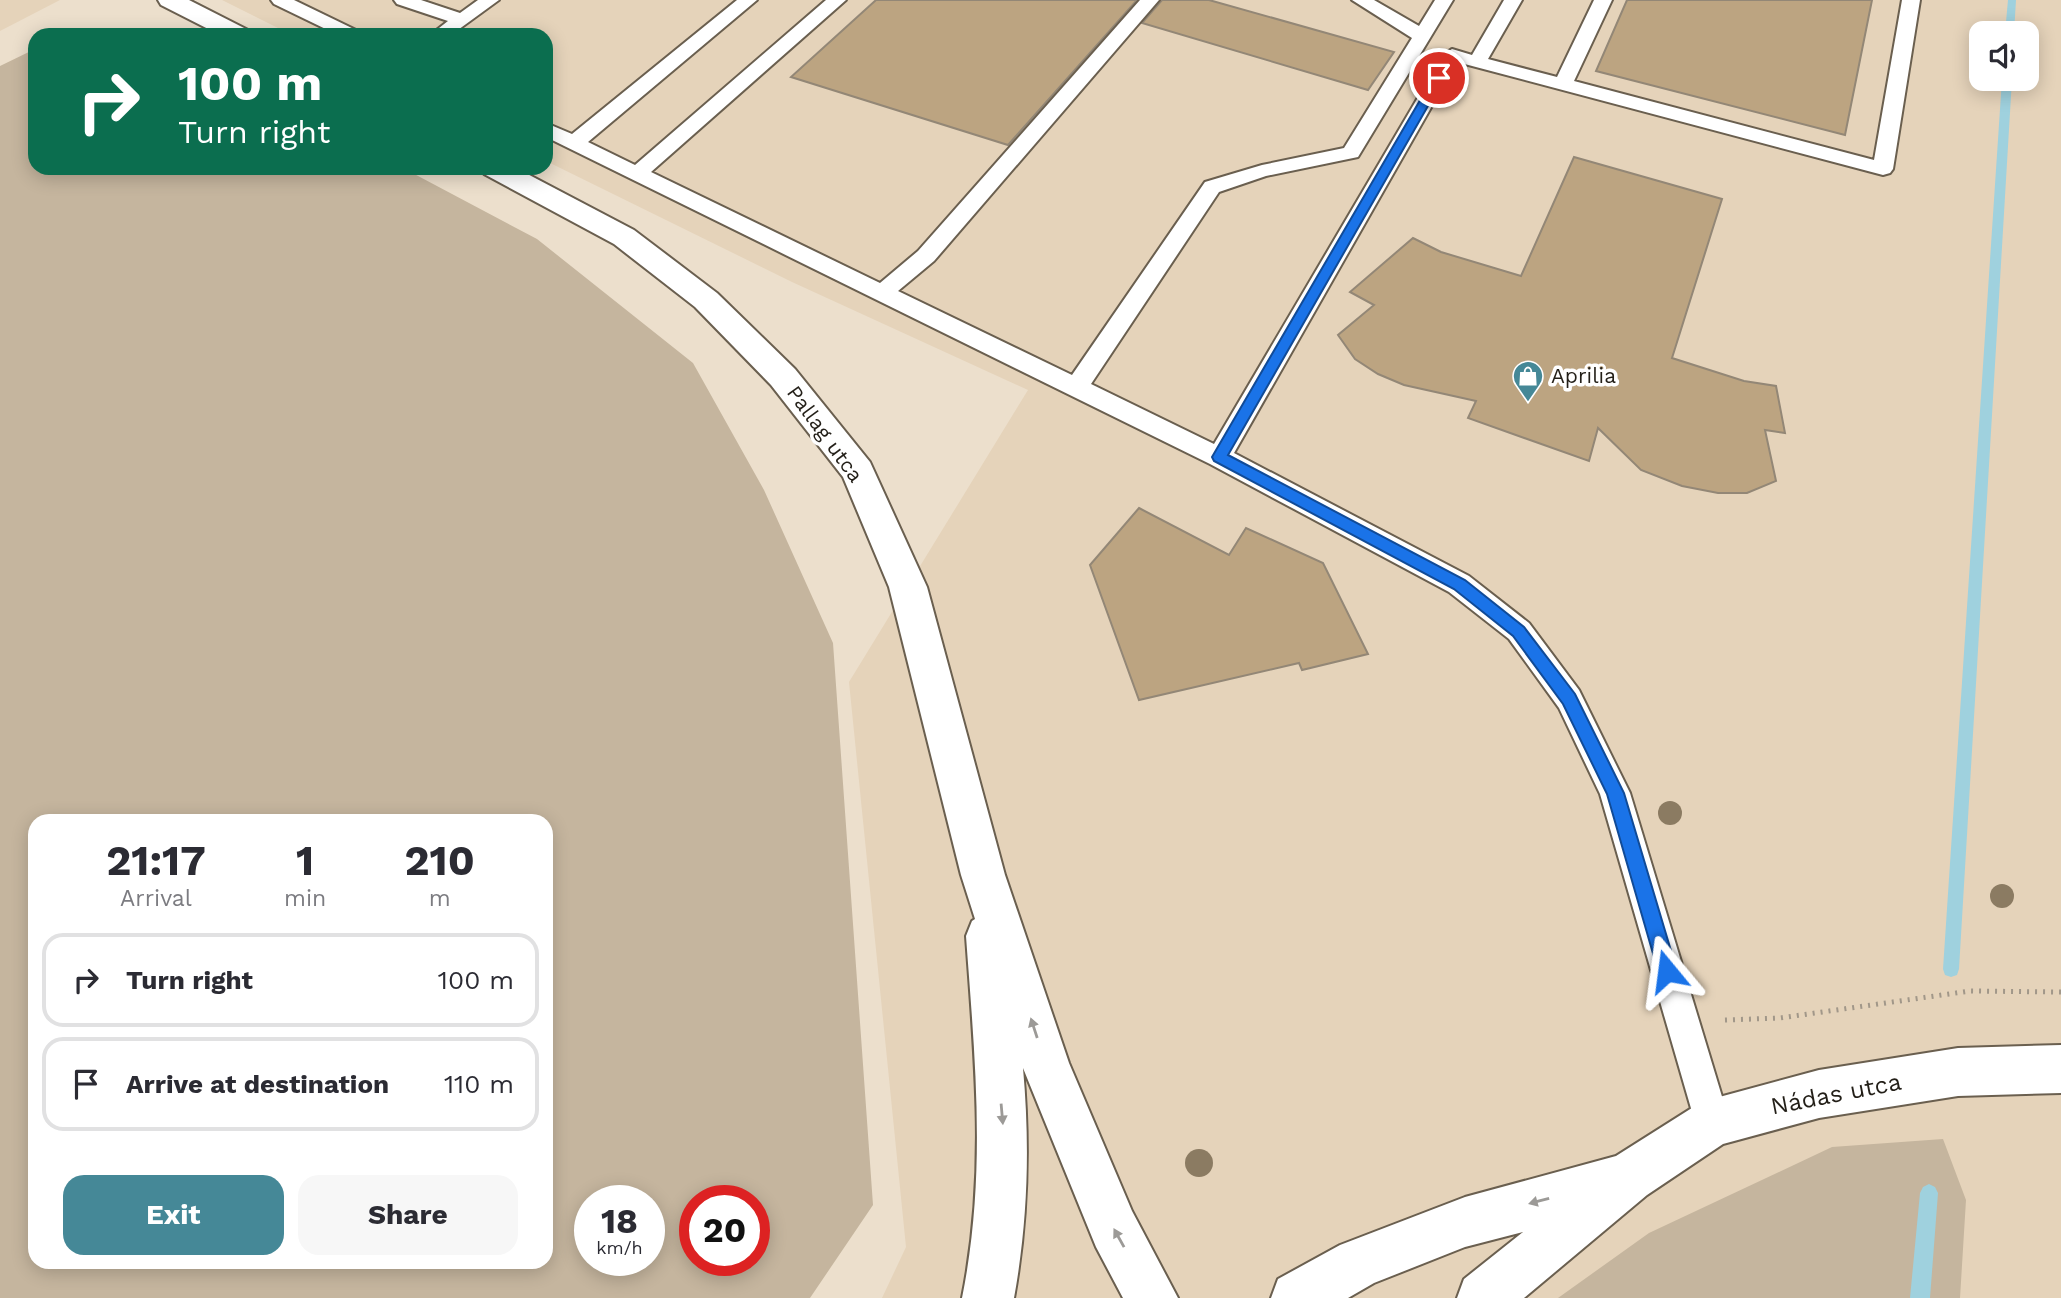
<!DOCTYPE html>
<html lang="en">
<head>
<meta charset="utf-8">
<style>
  :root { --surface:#fff; --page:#f7f7f7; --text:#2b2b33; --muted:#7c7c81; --line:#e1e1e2; --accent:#458897 }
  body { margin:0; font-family:"Work Sans",sans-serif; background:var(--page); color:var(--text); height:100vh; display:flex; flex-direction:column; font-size:26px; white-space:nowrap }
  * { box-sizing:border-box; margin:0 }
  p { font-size:23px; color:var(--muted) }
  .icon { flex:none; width:38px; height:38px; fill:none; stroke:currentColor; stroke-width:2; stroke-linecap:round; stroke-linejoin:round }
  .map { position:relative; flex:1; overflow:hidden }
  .details { position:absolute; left:28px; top:814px; width:525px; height:455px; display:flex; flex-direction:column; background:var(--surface); border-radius:21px; box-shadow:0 4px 18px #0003 }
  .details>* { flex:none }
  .top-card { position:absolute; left:28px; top:28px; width:525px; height:147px; border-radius:21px; box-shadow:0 4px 18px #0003; background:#0b6e4f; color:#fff; overflow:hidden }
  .buttons { position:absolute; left:1969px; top:21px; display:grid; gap:14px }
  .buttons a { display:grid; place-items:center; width:70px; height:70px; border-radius:14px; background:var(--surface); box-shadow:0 4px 18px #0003; font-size:35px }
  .speed { position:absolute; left:574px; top:1185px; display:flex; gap:14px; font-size:35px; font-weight:700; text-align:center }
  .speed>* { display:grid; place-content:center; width:91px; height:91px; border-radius:50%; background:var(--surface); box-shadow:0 4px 18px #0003; line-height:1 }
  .speed small { font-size:18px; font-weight:400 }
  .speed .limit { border:10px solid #d22; background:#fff; color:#111 }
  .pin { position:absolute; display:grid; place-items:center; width:60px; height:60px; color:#fff; margin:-30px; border:4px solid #fff; border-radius:50%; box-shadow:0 2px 7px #0007 }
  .me { position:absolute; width:77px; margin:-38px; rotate:344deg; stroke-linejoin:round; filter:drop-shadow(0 0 5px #0008) }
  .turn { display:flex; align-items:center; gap:24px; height:147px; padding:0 35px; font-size:32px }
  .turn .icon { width:91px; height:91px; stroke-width:2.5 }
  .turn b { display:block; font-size:49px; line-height:60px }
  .eta { display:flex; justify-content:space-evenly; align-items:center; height:119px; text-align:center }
  .eta b { font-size:42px; font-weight:700; line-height:49px }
  .primary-button { display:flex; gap:14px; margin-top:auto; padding:14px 35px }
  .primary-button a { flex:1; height:80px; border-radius:21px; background:var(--accent); color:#fff; font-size:28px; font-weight:700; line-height:80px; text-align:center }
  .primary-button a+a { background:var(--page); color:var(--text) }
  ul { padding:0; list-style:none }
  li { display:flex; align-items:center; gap:21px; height:94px; margin:0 14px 10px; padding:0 21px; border:4px solid var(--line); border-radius:21px }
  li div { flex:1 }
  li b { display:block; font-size:26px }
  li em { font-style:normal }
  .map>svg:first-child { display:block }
  .built { fill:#e5d3ba; fill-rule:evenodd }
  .green { fill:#c5b59e; fill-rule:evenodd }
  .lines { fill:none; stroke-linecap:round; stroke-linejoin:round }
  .stream { fill:#9fd1de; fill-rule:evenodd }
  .building { fill:#bca481; stroke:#938776; stroke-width:2 }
  .service-casing { stroke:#6a5f4f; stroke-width:4 }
  .minor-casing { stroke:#6a5f4f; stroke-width:4 }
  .path { stroke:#a19789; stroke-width:5; stroke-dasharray:2 6; stroke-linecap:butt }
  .service { fill:#fff; fill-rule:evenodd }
  .minor { fill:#fff; fill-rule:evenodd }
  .tree { fill:#8b7b62 }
  .oneway { fill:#9c9a97 }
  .route { fill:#1a73e8; stroke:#114b97; stroke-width:2 }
  .labels { text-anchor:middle; stroke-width:7; stroke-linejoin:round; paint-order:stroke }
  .poi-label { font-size:21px; fill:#231f18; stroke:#fff; text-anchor:start }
  .street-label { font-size:21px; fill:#231f18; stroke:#fff }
  .near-street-label { font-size:24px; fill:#231f18; stroke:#fff }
</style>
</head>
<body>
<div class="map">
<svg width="2061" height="1298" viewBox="0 0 2061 1298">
  <rect width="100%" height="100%" fill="#ecdfcc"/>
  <!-- built -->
  <path class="built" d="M0,0H60L0,31Z
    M222,0H2061V1298H882L906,1247L849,682L1028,390L792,282L546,161V35H292ZM1981,33H2026V79H1981Z"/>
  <!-- green -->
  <path class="green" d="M35,49V168H403L537,239L693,363L764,490L833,643L873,1205L810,1298H0V66ZM35,821H546V1262H35ZM590,1200H649V1260H590ZM695,1200H754V1260H695Z
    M1943,1139L1966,1200L1960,1298H1558L1649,1233L1832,1147Z"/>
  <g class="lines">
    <!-- stream -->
    <path class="stream" d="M2008,0H2016L2014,33H2005Z
      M2002,79H2012L1959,969L1957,975L1951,977L1945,975L1943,969Z
      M1929,1184L1935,1187L1938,1193L1930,1298H1910L1920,1193L1923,1187Z"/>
  </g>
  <!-- building -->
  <path class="building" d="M876,0H1137L1008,145L791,77Z
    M1162,0H1209L1394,52L1368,90L1142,23Z
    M1627,0H1872L1845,135L1596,71Z
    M1574,157L1722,199L1672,358L1744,381L1776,386L1785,433L1765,430L1776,481L1747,493H1718L1682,486L1641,470L1598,428L1589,461L1468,418L1476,401L1404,385L1378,374L1355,359L1338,335L1374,305L1350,292L1413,238L1441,252L1521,276Z
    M1139,508L1229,555L1246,528L1323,563L1368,654L1302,670L1299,663L1139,700L1090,565Z"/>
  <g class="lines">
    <!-- service casing -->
    <g class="service-casing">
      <path id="service" d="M271,0H294L358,31L361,35H338L274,4Z
        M394,0H421L460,13L478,0H499L451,35H430L448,21L397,4Z
        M737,0H757L588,142L635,165L826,0H846L651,172L880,283L918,251L1140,0H1159L934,261L898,291L1072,375L1205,182L1262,165L1344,148L1412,38L1352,0H1374L1419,26L1435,0H1453L1358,157L1266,176L1219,192L1091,384L1214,444L1443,55L1452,49L1472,55L1504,0H1522L1488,59L1557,77L1594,0H1612L1574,81L1874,160L1902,0H1920L1893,169L1890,173L1883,175L1457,62L1234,453L1469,576L1529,623L1579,690L1630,793L1730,1123L1725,1136L1712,1141L1699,1136L1600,794L1559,708L1509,639L1449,592L1210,464L546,137V123L572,134Z"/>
    </g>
    <!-- minor casing -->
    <g class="minor-casing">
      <path id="minor" d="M158,0H189L248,30L252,35H220L161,5Z
        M480,168H516L634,230L717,293L795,369L870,462L927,587L1005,875L1069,1063L1132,1211L1178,1298H1123L1096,1247L1023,1068C1030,1146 1028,1221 1014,1298H962C987,1174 975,1061 966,936L972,921L975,919L961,875L889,587L843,477L771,385L695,307L614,244L484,174Z
        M2061,1045V1093L1958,1096L1819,1118L1723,1144L1647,1195L1524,1298H1457L1464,1279L1523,1232L1465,1247L1374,1283L1348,1298H1271L1278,1279L1340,1245L1465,1197L1616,1156L1695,1106L1712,1099L1819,1070L1958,1048Z"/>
    </g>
    <!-- path -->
    <path class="path" d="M1725,1020L1780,1018L1970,991L2061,992"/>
    <!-- service -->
    <use href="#service" class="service"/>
    <!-- minor -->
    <use href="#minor" class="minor"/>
  </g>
  <!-- trees -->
  <g class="tree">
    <circle cx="1670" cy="813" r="12"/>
    <circle cx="2002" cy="896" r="12"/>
    <circle cx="1199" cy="1163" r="14"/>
  </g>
  <!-- one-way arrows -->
  <defs><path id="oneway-solid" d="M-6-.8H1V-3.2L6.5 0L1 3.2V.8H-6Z" transform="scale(1.75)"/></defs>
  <g class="oneway">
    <use href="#oneway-solid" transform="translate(1034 1028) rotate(-108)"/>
    <use href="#oneway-solid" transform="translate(1002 1114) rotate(85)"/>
    <use href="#oneway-solid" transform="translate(1539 1201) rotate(165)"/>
    <use href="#oneway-solid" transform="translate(1119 1238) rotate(-119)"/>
  </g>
  <!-- route -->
  <path class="route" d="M1439,74L1444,78L1228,455L1465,580L1524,627L1575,694L1624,793L1677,971L1674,977L1667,980L1661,977L1658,971L1607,794L1563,704L1513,636L1454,589L1214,461L1212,457L1433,78Z"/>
  <!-- icons -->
  <defs>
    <g id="shop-pin" transform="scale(1.575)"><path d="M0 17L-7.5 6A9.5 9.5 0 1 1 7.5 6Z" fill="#458897" stroke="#fff"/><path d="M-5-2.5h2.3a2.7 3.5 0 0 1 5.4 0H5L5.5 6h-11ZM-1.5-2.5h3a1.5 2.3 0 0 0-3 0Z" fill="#fff"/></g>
  </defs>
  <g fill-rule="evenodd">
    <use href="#shop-pin" x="1528" y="376"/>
  </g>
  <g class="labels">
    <!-- poi labels -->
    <g class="poi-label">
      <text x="1551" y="383">Aprilia</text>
    </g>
    <!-- street labels -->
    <g class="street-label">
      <text transform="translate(825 434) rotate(54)" y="7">Pallag utca</text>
    </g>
    <!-- near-street labels -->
    <g class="near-street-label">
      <text transform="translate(1836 1094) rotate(-11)" y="8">Nádas utca</text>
    </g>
  </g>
</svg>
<div class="buttons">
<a><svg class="icon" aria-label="sound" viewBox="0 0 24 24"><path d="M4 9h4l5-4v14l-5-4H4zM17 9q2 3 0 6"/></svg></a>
</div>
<div class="speed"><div>18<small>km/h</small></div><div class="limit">20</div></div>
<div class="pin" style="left:1439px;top:78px;background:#d93025"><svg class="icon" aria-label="arrive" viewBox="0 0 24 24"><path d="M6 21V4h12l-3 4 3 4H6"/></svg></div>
<svg class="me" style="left:1667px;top:971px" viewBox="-20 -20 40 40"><path d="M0-17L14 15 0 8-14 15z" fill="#1a73e8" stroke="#fff" stroke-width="4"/></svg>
<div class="top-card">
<div class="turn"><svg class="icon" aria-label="right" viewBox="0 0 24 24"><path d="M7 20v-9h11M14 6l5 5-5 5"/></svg><div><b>100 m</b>Turn right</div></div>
</div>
<section class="details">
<div class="eta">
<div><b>21:17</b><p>Arrival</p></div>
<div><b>1</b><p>min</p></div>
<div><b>210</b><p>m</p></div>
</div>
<ul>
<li><svg class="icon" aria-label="right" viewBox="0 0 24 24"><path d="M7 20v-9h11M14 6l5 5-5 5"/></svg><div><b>Turn right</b></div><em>100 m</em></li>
<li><svg class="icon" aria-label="arrive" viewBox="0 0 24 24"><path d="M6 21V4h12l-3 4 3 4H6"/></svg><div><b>Arrive at destination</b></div><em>110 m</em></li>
</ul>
<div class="primary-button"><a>Exit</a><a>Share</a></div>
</section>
</div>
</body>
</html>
